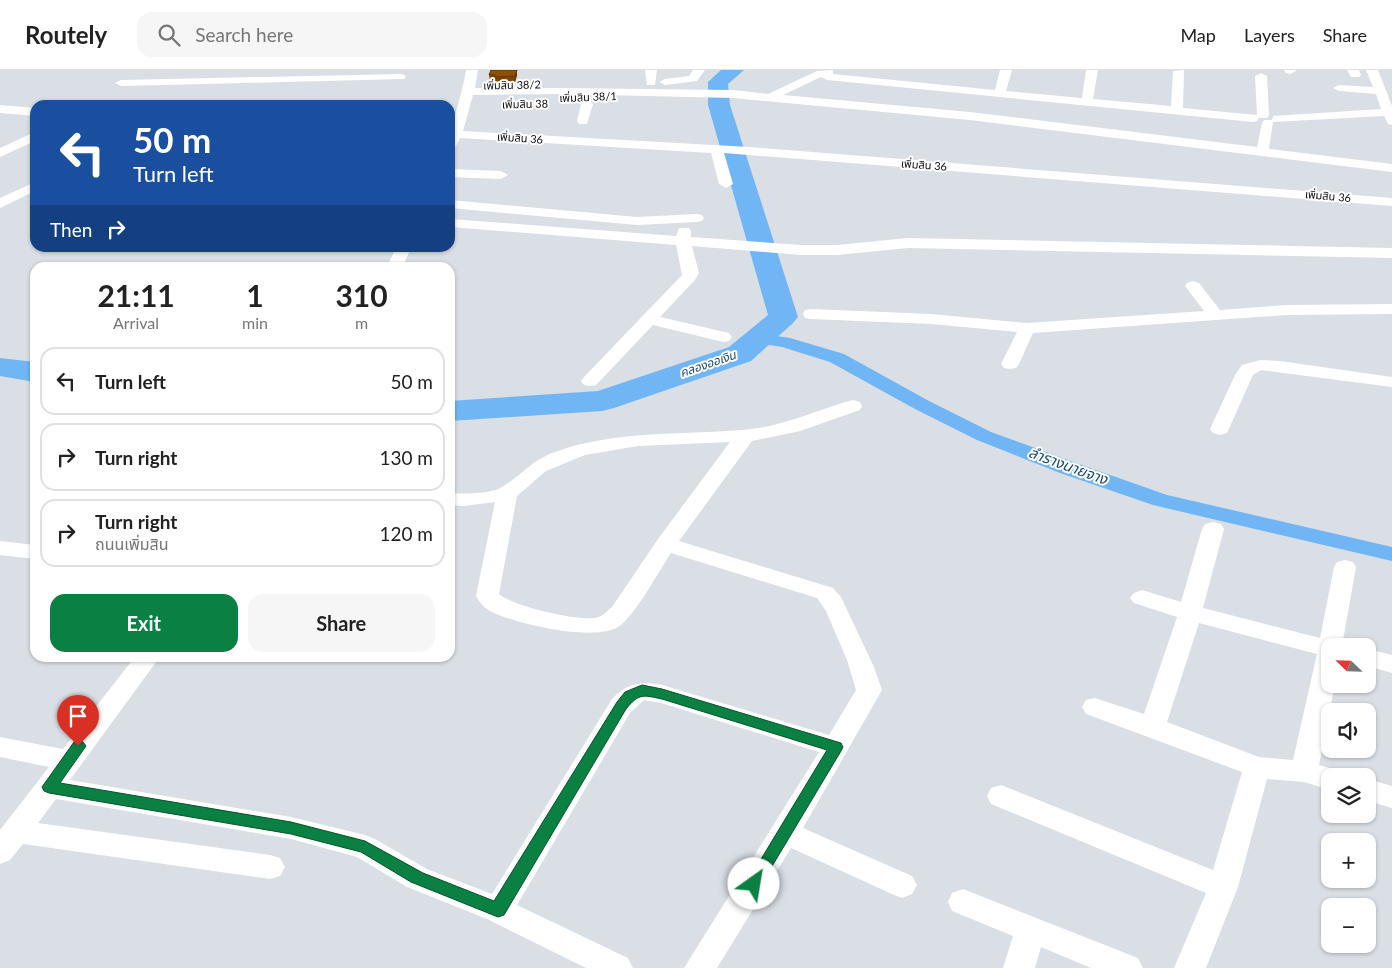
<!DOCTYPE html>
<html lang="en">
<head>
<meta charset="utf-8">
<style>
  :root { --surface:#fff; --page:#f6f6f6; --text:#222; --muted:#767676; --line:#e0e0e0; --accent:#0b8043 }
  body { margin:0; font-family:Lato,"Noto Sans Thai",sans-serif; background:var(--page); color:var(--text); height:100vh; display:flex; flex-direction:column; font-size:19px; white-space:nowrap }
  * { box-sizing:border-box; margin:0 }
  p { font-size:16px; color:var(--muted) }
  .icon { flex:none; width:28px; height:28px; fill:none; stroke:currentColor; stroke-width:2; stroke-linecap:round; stroke-linejoin:round }
  .map { position:relative; flex:1; overflow:hidden }
  .drawer { position:absolute; left:30px; top:192px; width:425px; height:400px; display:flex; flex-direction:column; background:var(--surface); border-radius:15px; box-shadow:0 1px 4px #0004 }
  .drawer>* { flex:none }
  .top-card { position:absolute; left:30px; top:30px; width:425px; height:152px; border-radius:15px; box-shadow:0 1px 4px #0004; background:#1a4fa0; color:#fff; overflow:hidden }
  .needle { width:32px; rotate:293deg }
  .controls { position:absolute; left:1321px; top:568px; display:grid; gap:10px }
  .controls a { display:grid; place-items:center; width:55px; height:55px; border-radius:10px; background:var(--surface); box-shadow:0 1px 4px #0004; font-size:25px }
  .pin { position:absolute; display:grid; place-items:center; width:42px; height:42px; color:#fff; margin:-51px -21px; border-radius:50% 50% 50% 0; rotate:-45deg; box-shadow:0 0 5px #0007 }
  .pin .icon { rotate:45deg }
  .me { position:absolute; width:55px; margin:-28px; rotate:32deg; stroke-linejoin:round; filter:drop-shadow(0 0 4px #0008) }
  .turn { display:flex; align-items:center; gap:18px; height:105px; padding:0 20px; font-size:22px }
  .turn .icon { width:65px; height:65px; stroke-width:2.5 }
  .turn b { display:block; font-size:35px; line-height:42px }
  .then { display:flex; align-items:center; height:48px; padding:0 20px; background:#0003; gap:10px; font-size:19px }
  .eta { display:flex; justify-content:space-evenly; align-items:center; height:85px; text-align:center }
  .eta b { font-size:30px; font-weight:700; line-height:35px }
  .cta { display:flex; gap:10px; margin-top:auto; padding:10px 20px }
  .cta a { flex:1; height:58px; border-radius:15px; background:var(--accent); color:#fff; font-size:20px; font-weight:700; line-height:58px; text-align:center }
  .cta a+a { background:var(--page); color:var(--text) }
  ul { padding:0; list-style:none }
  li { display:flex; align-items:center; gap:15px; height:68px; margin:0 10px 8px; padding:0 10px; border:2px solid var(--line); border-radius:15px }
  li div { flex:1 }
  li b { display:block; font-size:19px }
  li em { font-style:normal }
  header { display:flex; align-items:center; gap:30px; box-sizing:border-box; height:70px; padding:0 25px; background:var(--surface); border-bottom:1px solid var(--line) }
  header strong { font-size:24px }
  nav { display:flex; gap:28px; margin-inline-start:auto; font-size:18px }
  .search { width:350px; height:45px; background:var(--page); display:flex; align-items:center; gap:12px; box-sizing:border-box; padding:0 18px; border-radius:15px; color:var(--muted); font-size:19px }
  .map>svg:first-child { display:block }
  .lines { fill:none; stroke-linecap:round; stroke-linejoin:round }
  .canal { fill:#70b6f5; fill-rule:evenodd }
  .river { fill:#70b6f5; fill-rule:evenodd }
  .minor { fill:#fff; fill-rule:evenodd }
  .wall { fill:#7d4500 }
  .shaded-wall { fill:#663800 }
  .building { fill:#915000; stroke:#663800 }
  .route { fill:#0b8043; stroke:#07532c }
  .labels { text-anchor:middle; stroke-width:4; stroke-linejoin:round; paint-order:stroke }
  .far-street-label { font-size:11px; fill:#0d0f11; stroke:#fff }
  .far-water-label { font-size:12px; font-style:italic; fill:#194a74; stroke:#fff }
  .water-label { font-size:15px; font-style:italic; fill:#194a74; stroke:#fff }
</style>
</head>
<body>
<header>
<strong>Routely</strong>
<div class="search"><svg class="icon" aria-label="search" viewBox="0 0 24 24"><circle cx="10" cy="10" r="6"/><path d="M15 15l6 6"/></svg>Search here</div>
<nav><a>Map</a><a>Layers</a><a>Share</a></nav>
</header>
<div class="map">
<svg width="1392" height="898" viewBox="0 0 1392 898">
  <rect width="100%" height="100%" fill="#d9dfe5"/>
  <g class="lines">
    <!-- canal -->
    <path class="canal" d="M758,263L790,268L844,284L929,331L991,362L1076,393L1167,425L1392,477V491L1153,435L1060,403L977,370L915,339L830,292L782,277L752,272L749,268L752,264Z"/>
    <!-- river -->
    <path class="river" d="M721,0H744L728,14L730,35L798,247L793,253L751,291L614,338L602,341L450,351V331L598,321L729,277L768,245L708,35V12Z
      M0,288L35,292V312L0,306Z"/>
    <!-- minor -->
    <path class="minor" d="M466,0H478L475,18H561L733,20L768,24L817,1L833,0V4L995,20L1000,0H1012L1006,21L1082,28L1086,0H1098L1093,29L1171,36L1173,1L1184,0L1183,38L1257,45L1255,6L1261,3L1267,6L1269,45L1267,48H1259L1257,51L1253,52L827,10L821,7L783,25L970,42L1257,77L1262,53L1264,50H1272L1273,46L1381,39L1376,24L1339,21L1333,18L1339,15L1373,17L1366,0H1378L1392,36V55L1388,54L1384,46L1273,52L1269,79L1392,94V102L970,50L733,28L561,24L473,25L463,61L749,77L1392,128V136L724,83L733,114L726,118L719,114L711,83L460,68L455,78L450,79C450,53 462,27 466,0Z
      M645,0H657L655,15H647Z
      M693,0H705L697,11L665,15L659,12L665,9L689,6Z
      M1284,0H1296V1L1290,4L1286,3Z
      M1347,0H1359L1361,5L1359,7H1351Z
      M400,4L404,5L406,7L404,9L121,16L115,13L121,10Z
      M587,30L593,34L587,54H579L577,51L581,34Z
      M0,35L35,38V46L0,43Z
      M35,62V71L0,87V78Z
      M450,99L501,101L508,105L501,109L450,107Z
      M35,112V121L0,138V128Z
      M450,130L637,147L697,144L702,145L704,148L702,151L697,152L637,155L450,138Z
      M450,149L676,166L679,158H689L691,161V167L801,175H837L908,168L1392,178V188L908,178L837,185H801L692,176L699,203L695,210L660,247L729,263L732,267L729,271L723,272L653,255L596,315L590,316L584,315L581,311L584,307L682,205L676,175L450,157Z
      M396,178H411L402,198H386Z
      M1193,211L1199,213L1220,240L1286,235L1392,234V244L1286,245L1033,263L1019,294L1016,298L1010,299L1004,298L1001,294L1017,262L931,254L811,249L805,248L803,244L805,240L811,239L931,244L1027,253L1204,241L1185,216L1187,213Z
      M1260,290L1280,291L1392,307V317L1261,300L1253,305L1227,363L1220,365L1213,363L1210,359L1235,305L1242,295Z
      M853,330L860,332L862,336L860,340L800,361L752,371L679,471L833,518L841,527L874,597L882,620L803,758L912,806L917,815L912,824L902,828L892,824L791,778L717,898H684L819,682L661,633L644,630L630,643L517,835L628,888L633,898H586L487,849L407,817L357,787L291,769L56,729L38,753L270,785L280,788L285,797L280,806L270,809L23,774L10,790L0,794V760L49,697L0,687V667L63,679L134,588H159L70,710L291,747L365,765L375,769L427,799L492,824L612,629C627,613 641,611 662,615L829,665L856,620L847,590L826,541L817,528L671,483C658,502 636,545 618,557C594,572 516,554 492,542C485,539 479,532 476,526L495,432L464,436L450,435V423C462,424 492,424 502,417C521,406 530,392 552,383C614,360 679,365 743,360C782,357 816,340 853,330ZM730,372L658,469L612,537C608,540 604,545 599,547C583,553 512,536 499,524L517,426L546,401L585,385L638,376Z
      M1213,452L1221,454L1224,459L1203,538L1320,568L1334,497L1337,492L1345,490L1353,492L1356,497L1342,576H1330V614H1335L1319,695L1340,701L1342,706H1330V720L1304,712L1267,709L1238,817L1206,898H1174L1206,823L991,734L987,726L991,718L1001,715L1213,800L1242,702L1086,644L1082,637L1086,630L1095,628L1144,644L1177,547L1134,533L1130,528L1134,523L1142,520L1181,532L1202,459L1205,454ZM1199,553L1317,584L1293,690L1259,687L1167,652Z
      M0,471L35,475V489L0,485Z
      M1368,579L1392,585V603L1368,596Z
      M1368,709L1392,716V738L1368,731Z
      M963,819L1138,888L1143,898H1091L1041,877L1035,898H1003L1013,866L952,841L948,832L952,823Z"/>
  </g>
  <!-- wall -->
  <path class="wall" d="M517,0V5L515,12H495V11H490L489,5Z"/>
  <!-- shaded-wall -->
  <path class="shaded-wall" d="M517,0V5L515,12V6Z"/>
  <!-- building -->
  <path class="building" d="M491,0H517L515,6L495,7V5H489Z"/>
  <!-- route -->
  <path class="route" d="M642,615L662,619L841,673L843,677L841,681L759,818L754,820L748,818L746,814L827,680L662,629C643,625 639,623 626,639L504,845L498,847L411,812L361,782L291,764L49,723L44,721L42,717L74,672L78,670L83,672L86,676L60,713L291,752L365,771L423,803L494,831L617,632L625,622Z"/>
  <g class="labels">
    <!-- far-street labels -->
    <g class="far-street-label">
      <text transform="translate(512 15) rotate(-1)" y="4">เพิ่มสิน 38/2</text>
      <text transform="translate(588 27) rotate(-2)" y="4">เพิ่มสิน 38/1</text>
      <text transform="translate(525 34) rotate(-1)" y="4">เพิ่มสิน 38</text>
      <text transform="translate(520 68) rotate(4)" y="4">เพิ่มสิน 36</text>
      <text transform="translate(924 95) rotate(4)" y="4">เพิ่มสิน 36</text>
      <text transform="translate(1328 126) rotate(5)" y="4">เพิ่มสิน 36</text>
    </g>
    <!-- far-water labels -->
    <g class="far-water-label">
      <text transform="translate(708 294) rotate(-19)" y="4">คลองออเงิน</text>
    </g>
    <!-- water labels -->
    <g class="water-label">
      <text transform="translate(1068 396) rotate(20)" y="5">ลำรางนายจาง</text>
    </g>
  </g>
</svg>
<div class="controls">
<a><svg class="needle" viewBox="-14 -14 28 28"><path d="M0-13l5 13h-10z" fill="#e53935"/><path d="M0 13l5-13h-10z" fill="#767676"/></svg></a>
<a><svg class="icon" aria-label="sound" viewBox="0 0 24 24"><path d="M4 9h4l5-4v14l-5-4H4zM17 9q2 3 0 6"/></svg></a>
<a><svg class="icon" aria-label="layers" viewBox="0 0 24 24"><path d="M12 4l9 5-9 5-9-5zM3 14l9 5 9-5"/></svg></a>
<a>+</a>
<a>−</a>
</div>
<div class="pin" style="left:78px;top:676px;background:#d93025"><svg class="icon" aria-label="arrive" viewBox="0 0 24 24"><path d="M6 21V4h12l-3 4 3 4H6"/></svg></div>
<svg class="me" style="left:754px;top:814px" viewBox="-20 -20 40 40"><circle r="19" fill="#fff"/><path d="M0-13L10 11 0 6-10 11z" fill="#0b8043"/></svg>
<div class="top-card">
<div class="turn"><svg class="icon" aria-label="left" viewBox="0 0 24 24"><path d="M17 20v-9H6M10 6l-5 5 5 5"/></svg><div><b>50 m</b>Turn left</div></div>
<div class="then">Then<svg class="icon" aria-label="right" viewBox="0 0 24 24"><path d="M7 20v-9h11M14 6l5 5-5 5"/></svg></div>
</div>
<section class="drawer">
<div class="eta">
<div><b>21:11</b><p>Arrival</p></div>
<div><b>1</b><p>min</p></div>
<div><b>310</b><p>m</p></div>
</div>
<ul>
<li><svg class="icon" aria-label="left" viewBox="0 0 24 24"><path d="M17 20v-9H6M10 6l-5 5 5 5"/></svg><div><b>Turn left</b></div><em>50 m</em></li>
<li><svg class="icon" aria-label="right" viewBox="0 0 24 24"><path d="M7 20v-9h11M14 6l5 5-5 5"/></svg><div><b>Turn right</b></div><em>130 m</em></li>
<li><svg class="icon" aria-label="right" viewBox="0 0 24 24"><path d="M7 20v-9h11M14 6l5 5-5 5"/></svg><div><b>Turn right</b><p>ถนนเพิ่มสิน</p></div><em>120 m</em></li>
</ul>
<div class="cta"><a>Exit</a><a>Share</a></div>
</section>
</div>
</body>
</html>
